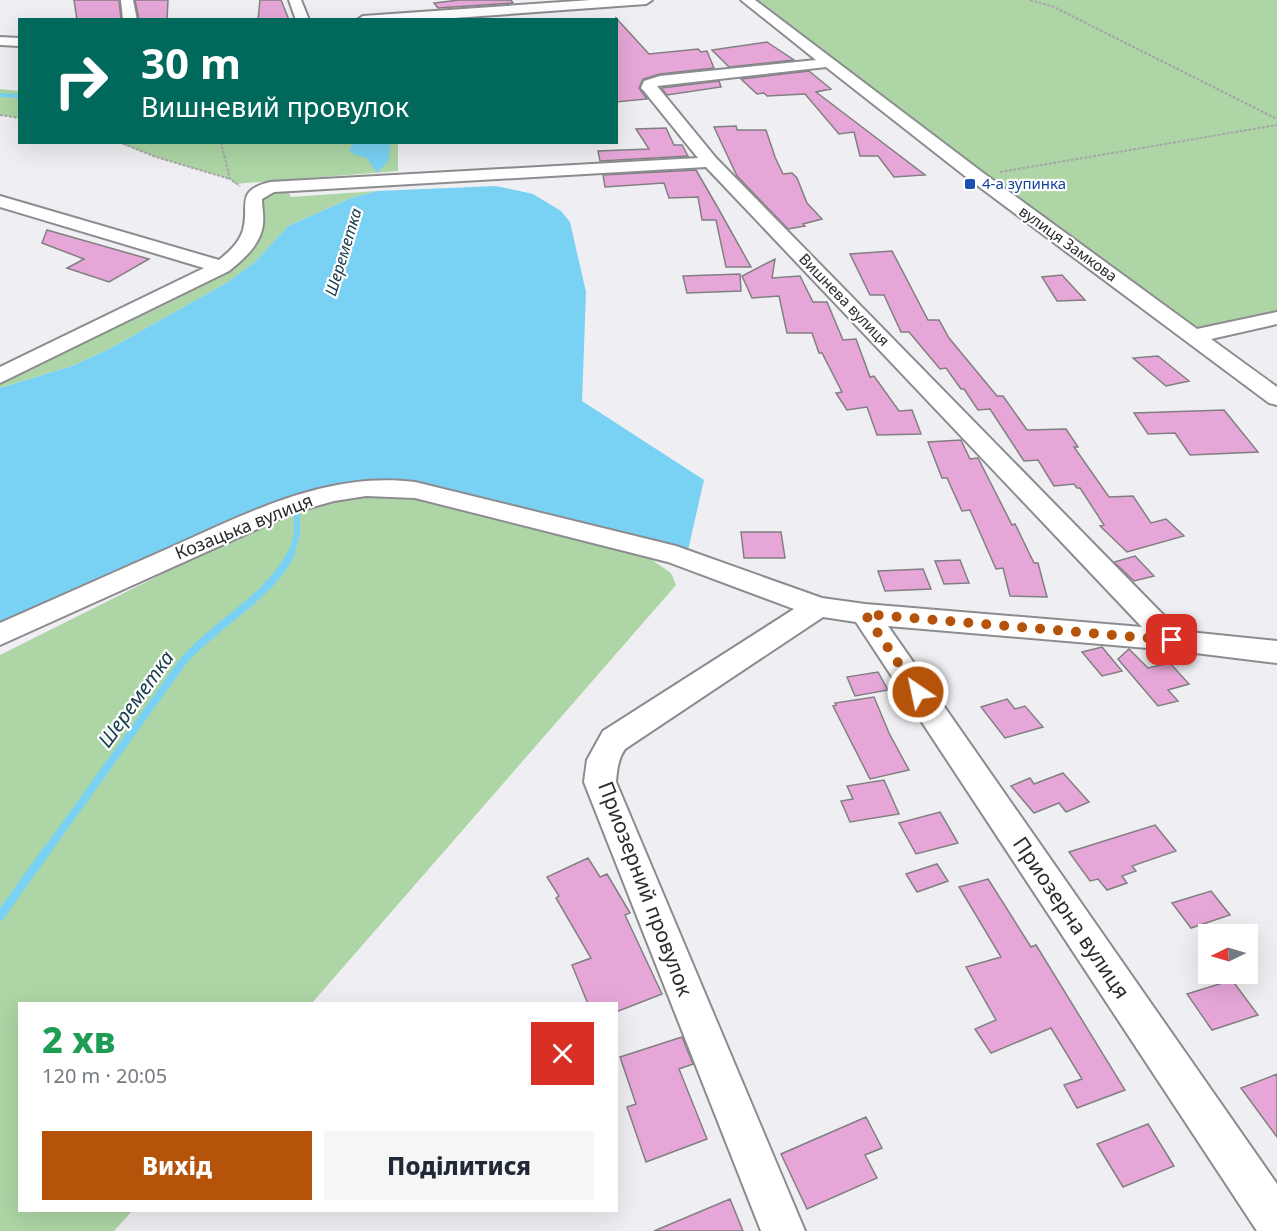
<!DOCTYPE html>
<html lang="uk">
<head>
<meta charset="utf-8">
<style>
  :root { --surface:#fff; --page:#f6f6f7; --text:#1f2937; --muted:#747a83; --accent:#b45309 }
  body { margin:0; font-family:"Noto Sans",sans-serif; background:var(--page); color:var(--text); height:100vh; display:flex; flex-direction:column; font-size:22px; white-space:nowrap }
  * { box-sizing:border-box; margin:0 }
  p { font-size:20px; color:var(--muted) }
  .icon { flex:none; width:33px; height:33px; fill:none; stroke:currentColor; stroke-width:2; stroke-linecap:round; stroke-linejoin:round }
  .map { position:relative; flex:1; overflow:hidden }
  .drawer { position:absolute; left:18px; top:1002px; width:600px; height:210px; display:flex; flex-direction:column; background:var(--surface); border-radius:0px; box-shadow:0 6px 24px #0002 }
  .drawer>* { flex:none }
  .guide { position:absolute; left:18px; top:18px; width:600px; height:126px; border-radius:0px; box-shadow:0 6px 24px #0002; background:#00695c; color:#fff; overflow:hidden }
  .needle { width:39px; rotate:265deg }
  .tools { position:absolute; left:1198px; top:924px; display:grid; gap:12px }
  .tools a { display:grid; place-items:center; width:60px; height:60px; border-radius:0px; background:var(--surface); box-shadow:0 6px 24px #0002; font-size:30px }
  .pin { position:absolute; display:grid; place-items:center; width:51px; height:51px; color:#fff; margin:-26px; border-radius:12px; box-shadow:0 3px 9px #0006 }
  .me { position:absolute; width:66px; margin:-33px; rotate:326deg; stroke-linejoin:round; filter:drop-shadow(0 0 4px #0008) }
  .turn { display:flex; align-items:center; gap:21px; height:126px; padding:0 24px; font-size:27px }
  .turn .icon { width:78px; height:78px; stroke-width:2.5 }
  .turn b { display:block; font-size:42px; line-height:51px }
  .round { display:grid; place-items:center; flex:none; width:63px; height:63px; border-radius:0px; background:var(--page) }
  .headline { display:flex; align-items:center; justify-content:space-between; height:102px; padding:0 24px }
  h1 { font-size:36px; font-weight:800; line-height:45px; color:#1e9e55 }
  .cta { display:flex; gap:12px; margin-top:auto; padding:12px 24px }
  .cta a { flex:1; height:69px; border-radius:0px; background:var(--accent); color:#fff; font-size:24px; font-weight:800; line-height:69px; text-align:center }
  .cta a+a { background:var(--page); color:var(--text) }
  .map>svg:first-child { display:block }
  .green { fill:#add5a5 }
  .water { fill:#79d1f3 }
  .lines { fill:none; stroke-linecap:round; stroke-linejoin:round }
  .stream-far3 { stroke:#79d1f3; stroke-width:4 }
  .stream-far2 { stroke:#79d1f3; stroke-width:6 }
  .stream-far1 { stroke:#79d1f3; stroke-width:8 }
  .stream { stroke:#79d1f3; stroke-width:9 }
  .building { fill:#e6a7d8; stroke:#827f81; stroke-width:1.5 }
  .minor-casing { stroke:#8c8c90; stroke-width:4 }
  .path { stroke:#a6a6a9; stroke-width:2; stroke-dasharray:3 1.5; stroke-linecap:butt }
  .minor { fill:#fff; fill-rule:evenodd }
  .route { stroke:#b45309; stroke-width:10; stroke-dasharray:0 18 }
  .transit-dot { fill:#1a4fb4; stroke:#fff; stroke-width:2 }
  .labels { text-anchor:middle; stroke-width:4.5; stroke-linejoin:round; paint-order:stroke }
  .far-transit-label { font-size:15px; fill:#164399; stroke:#fff; text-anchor:start }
  .far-street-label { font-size:15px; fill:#2c2b2d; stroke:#fff }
  .far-water-label { font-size:16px; font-style:italic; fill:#143c4b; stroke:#fff }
  .street-label { font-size:18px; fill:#2c2b2d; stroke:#fff }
  .water-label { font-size:20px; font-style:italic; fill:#143c4b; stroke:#fff }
  .near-street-label { font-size:21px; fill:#2c2b2d; stroke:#fff }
</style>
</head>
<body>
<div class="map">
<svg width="1277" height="1231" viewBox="0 0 1277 1231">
  <rect width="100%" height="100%" fill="#efeff3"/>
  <!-- green -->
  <path class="green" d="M747,0H1277V318L1194,336Z
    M0,89L19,91V118L0,115Z
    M119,143H398V171L235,184L230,179L156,157Z
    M285,185L291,197L377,191L351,198L288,226L255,262L228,282L109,349L72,366L0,388V376L237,255L252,203Z
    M396,493L649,558L671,573L676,585L312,1003L20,1004V1210L132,1211L114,1231H0V655C52,629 104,603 156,577C232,538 309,498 396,493Z"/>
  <!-- water -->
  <path class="water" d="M353,143H390L389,160L377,173L367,158L355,155L349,150Z
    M496,186L533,194L561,211L570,222L586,292L582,401L704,480L688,550L672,549L396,481H362L328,486L293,496L204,532L0,625V388L72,366L109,349L228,282L255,262L288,226L351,198L377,191Z"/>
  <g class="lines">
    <!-- stream-far3 -->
    <path class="stream-far3" d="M0,95L20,96"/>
    <!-- stream-far2 -->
    <path class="stream-far2" d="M291,555L297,534V512"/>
    <!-- stream-far1 -->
    <path class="stream-far1" d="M46,852L184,660C218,622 267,599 291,554"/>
    <!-- stream -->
    <path class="stream" d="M0,916L47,850"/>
  </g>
  <!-- building -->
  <path class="building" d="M74,0H119L121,20H77Z
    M135,0H168L167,20H139Z
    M260,0H281L289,20H258Z
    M459,0H511L513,3L438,8L434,3Z
    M616,18L649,54L698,49L701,52L707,51L714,68L660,74L643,79L639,88L647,99L616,102Z
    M767,42L794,60L729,67L712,50Z
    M809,71L831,89L816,92L925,175L894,177L878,156H860L854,132L839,134L805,94L767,96L764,93L757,94L741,79Z
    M719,81L721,87L667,95L661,88Z
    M736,126L737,130H766L775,157L783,174L792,173L797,178L807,203L822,219L803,224L805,226L788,229L737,176L714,127Z
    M666,128L674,145H682L688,156L600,161L598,151L649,149L636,129Z
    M696,170L718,208L751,267H726L716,220H702L698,197L669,198L664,183L605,187L603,175Z
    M47,230L149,259L109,282L67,268L84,259L42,243Z
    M892,251L928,320H939L949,338L997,396H1003L1027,430L1066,429L1078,447H1074L1109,497L1133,496L1151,523L1166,519L1184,536L1127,552L1100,526L1104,525L1080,488H1077L1074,484L1054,486L1038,460L1024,461L990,409L978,410L964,389H961L946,368L940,369L909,332H901L884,295H870L850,254Z
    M775,259L772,278L800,276L813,302H827L843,340L856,339L870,377L874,376L899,411L912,410L921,434L877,435L867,407L847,410L836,393L842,392L822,353H819L812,333H787L779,296L752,298L742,276Z
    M740,274L741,291L687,293L683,276Z
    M1062,275L1085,300L1057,301L1042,277Z
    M1158,356L1189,381L1166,386L1133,358Z
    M1224,410L1258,452L1190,455L1175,433L1148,434L1134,413Z
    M961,440L970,459L978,458L1012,525L1015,524L1034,563H1038L1047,597L1010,596L1003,568L996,569L970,510L962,511L947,478H942L928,442Z
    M741,532H781L785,558H744Z
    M1135,556L1154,576L1134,581L1114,562Z
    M960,560L969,583L944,584L935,561Z
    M923,569L931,589L885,591L878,571Z
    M1102,647L1122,671L1102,676L1082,652Z
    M1129,649L1148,668L1170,663L1189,684L1168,690L1178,701L1158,706L1118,659Z
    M878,672L888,690L855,696L847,677Z
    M874,697L889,733L909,770L870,779L833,706L836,705L835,703Z
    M1007,699L1015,709L1025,706L1043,727L1005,738L981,707Z
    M1063,773L1089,802L1066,812L1059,803L1034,813L1011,786L1030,778L1034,784Z
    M884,780L899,814L850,822L841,801L853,799L847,786Z
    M940,812L958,843L916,854L899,823Z
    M1155,825L1176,851L1132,866L1136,871L1122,876L1127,883L1107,890L1098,879L1090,881L1069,852Z
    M588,858L600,877L607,874L630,913L625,915L662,994L616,1012V1004H588L572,965L591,958L556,898L559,896L547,877Z
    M937,864L948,881L917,892L906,874Z
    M988,879L1031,947L1036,945L1125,1090L1077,1108L1064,1085L1082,1079L1051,1028L991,1053L975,1029L996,1020L966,967L1001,957L959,887Z
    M1211,891L1230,915L1191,928L1172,903Z
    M1232,980L1258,1015L1212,1030L1187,994Z
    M682,1037L693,1064L679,1069L707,1139L646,1162L627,1107L636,1104L620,1057Z
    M1277,1074V1137L1241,1088Z
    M866,1117L882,1148L865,1155L877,1178L807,1209L781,1154Z
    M1148,1124L1174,1166L1123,1187L1097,1144Z
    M730,1199L743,1231H654Z"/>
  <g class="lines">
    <!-- minor casing -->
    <g class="minor-casing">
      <path id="minor" d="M121,0H133L137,20H123Z
        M289,0H301L309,20H296Z
        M591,0H652L646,4L426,20H357L363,16Z
        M741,0H755L982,172L1197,329L1277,312V324L1211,339L1277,387V405L1269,403L970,180L826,67L657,86L716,158L1179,631L1277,641V663L1171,650L888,626L1277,1184V1231H1257L856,622L823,617L625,749C618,759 617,770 616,782L805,1231H761L584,782L587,760L603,731L794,609L668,562L415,498L366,496L334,501L295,512L0,645V623C56,598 111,574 167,549C246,514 326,471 415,482L676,546L822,598L865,604L1142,627L706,167L274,192L262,199C262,207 264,215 263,224C261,244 244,259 229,271L0,383V367L204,268L0,207V196L219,260C229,252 239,243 243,230C250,205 234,191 270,182L698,158L644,91L641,88L644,81L660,76L816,60Z
        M0,37L20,38V46L0,45Z"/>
    </g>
    <!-- path -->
    <path class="path" d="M1030,0L1054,7L1277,119
      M0,115L20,118
      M119,142L156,157L230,179
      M221,142L230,179L240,186
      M1000,172L1277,125"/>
    <!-- minor -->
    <use href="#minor" class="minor"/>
  </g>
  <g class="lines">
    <!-- route -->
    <path class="route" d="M918,692L865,614L1172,640"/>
  </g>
  <!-- markers -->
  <rect class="transit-dot" x="964" y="178" width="12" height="12" rx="3"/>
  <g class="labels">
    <!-- far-transit labels -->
    <g class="far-transit-label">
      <text x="982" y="189">4-а зупинка</text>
    </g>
    <!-- far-street labels -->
    <g class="far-street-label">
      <text transform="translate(1068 244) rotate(36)" y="5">вулиця Замкова</text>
      <text transform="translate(844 300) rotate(46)" y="5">Вишнева вулиця</text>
    </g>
    <!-- far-water labels -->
    <g class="far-water-label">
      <text transform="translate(343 252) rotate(-73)" y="6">Шереметка</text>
    </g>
    <!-- street labels -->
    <g class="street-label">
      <text transform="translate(244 527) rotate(-22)" y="6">Козацька вулиця</text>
    </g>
    <!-- water labels -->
    <g class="water-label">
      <text transform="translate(136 699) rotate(-54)" y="7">Шереметка</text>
    </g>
    <!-- near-street labels -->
    <g class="near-street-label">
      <text transform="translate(645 889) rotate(69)" y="7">Приозерний провулок</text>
      <text transform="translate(1071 918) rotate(56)" y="7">Приозерна вулиця</text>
    </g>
  </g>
</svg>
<div class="tools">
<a><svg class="needle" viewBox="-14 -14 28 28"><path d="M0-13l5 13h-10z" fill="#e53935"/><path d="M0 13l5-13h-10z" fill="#747a83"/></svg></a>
</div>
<div class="pin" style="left:1172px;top:640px;background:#d93025"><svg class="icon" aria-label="arrive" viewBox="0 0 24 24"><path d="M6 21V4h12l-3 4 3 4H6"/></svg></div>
<svg class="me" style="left:918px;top:692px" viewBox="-20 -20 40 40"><circle r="17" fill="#b45309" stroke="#fff" stroke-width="3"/><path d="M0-11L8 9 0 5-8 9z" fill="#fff"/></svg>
<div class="guide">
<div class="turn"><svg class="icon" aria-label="right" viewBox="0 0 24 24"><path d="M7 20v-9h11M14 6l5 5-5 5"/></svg><div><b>30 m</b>Вишневий провулок</div></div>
</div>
<section class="drawer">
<div class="headline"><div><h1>2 хв</h1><p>120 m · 20:05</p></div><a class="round" style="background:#d93025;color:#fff"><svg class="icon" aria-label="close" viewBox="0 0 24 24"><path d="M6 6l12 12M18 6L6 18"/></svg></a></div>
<div class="cta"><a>Вихід</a><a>Поділитися</a></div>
</section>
</div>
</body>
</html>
